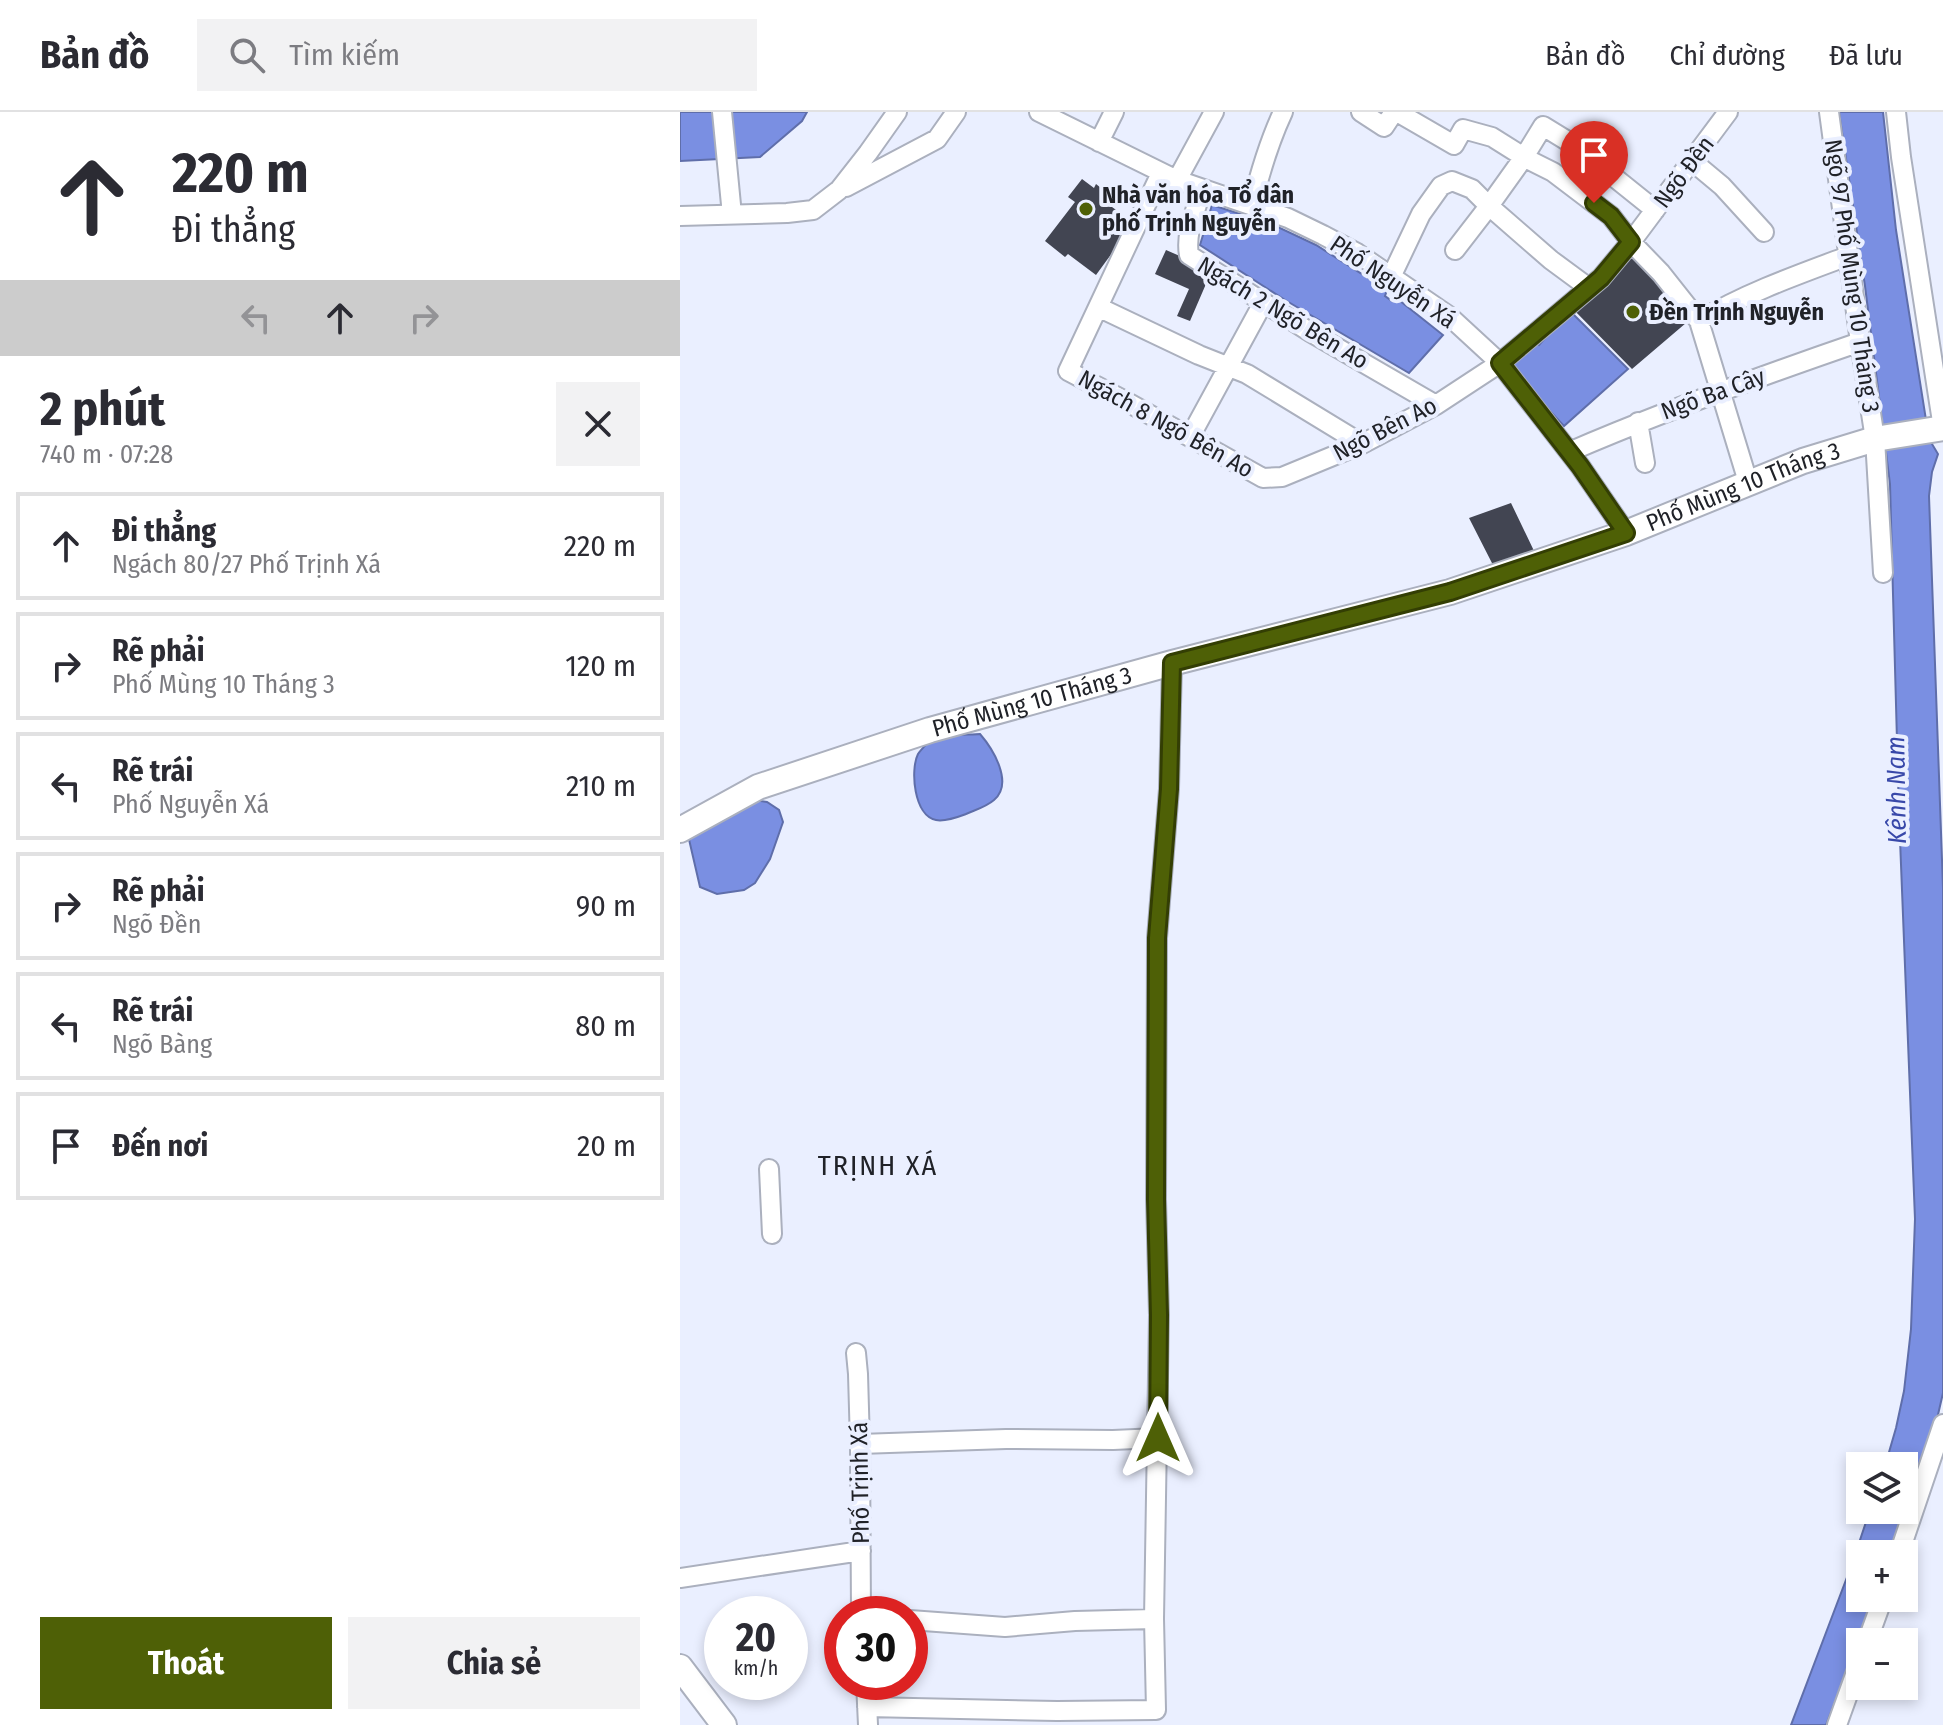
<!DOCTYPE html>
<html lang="vi">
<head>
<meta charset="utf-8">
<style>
  :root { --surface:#fff; --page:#f2f2f3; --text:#2b2b33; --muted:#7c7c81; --line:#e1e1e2; --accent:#4e6006 }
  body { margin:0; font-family:"Fira Sans Condensed",sans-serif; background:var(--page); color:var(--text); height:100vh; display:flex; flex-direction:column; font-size:30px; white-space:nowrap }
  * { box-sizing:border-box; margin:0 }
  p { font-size:26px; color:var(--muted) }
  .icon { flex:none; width:44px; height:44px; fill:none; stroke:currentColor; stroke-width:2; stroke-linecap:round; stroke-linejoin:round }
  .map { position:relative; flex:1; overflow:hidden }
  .panel { display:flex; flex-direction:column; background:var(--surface); width:680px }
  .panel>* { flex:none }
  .hud { background:#fff; color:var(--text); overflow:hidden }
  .fabs { position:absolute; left:1166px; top:1340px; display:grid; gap:16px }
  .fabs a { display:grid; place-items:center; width:72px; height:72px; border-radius:0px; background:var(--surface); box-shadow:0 4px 12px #0003; font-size:40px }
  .speed { position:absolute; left:24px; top:1484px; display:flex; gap:16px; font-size:40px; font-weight:700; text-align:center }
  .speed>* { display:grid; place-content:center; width:104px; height:104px; border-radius:50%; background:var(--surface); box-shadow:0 4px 12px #0003; line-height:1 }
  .speed small { font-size:20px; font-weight:400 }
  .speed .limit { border:12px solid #d22; background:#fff; color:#111 }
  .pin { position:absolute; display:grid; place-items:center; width:68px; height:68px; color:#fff; margin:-82px -34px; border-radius:50% 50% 50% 0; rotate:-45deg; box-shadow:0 0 8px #0007 }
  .pin .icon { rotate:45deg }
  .me { position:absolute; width:88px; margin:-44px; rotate:0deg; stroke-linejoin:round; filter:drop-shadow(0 0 6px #0008) }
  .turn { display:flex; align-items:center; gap:28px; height:168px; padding:0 40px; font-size:36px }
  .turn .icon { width:104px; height:104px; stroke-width:2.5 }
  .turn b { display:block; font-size:56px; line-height:68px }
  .lanes { display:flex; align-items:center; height:76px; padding:0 40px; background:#0003; justify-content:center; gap:40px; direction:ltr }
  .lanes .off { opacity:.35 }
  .round { display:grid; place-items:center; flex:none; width:84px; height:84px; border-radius:0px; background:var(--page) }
  .head { display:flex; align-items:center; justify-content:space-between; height:136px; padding:0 40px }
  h1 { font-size:48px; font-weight:700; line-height:60px }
  .button { display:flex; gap:16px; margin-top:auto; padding:16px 40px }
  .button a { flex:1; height:92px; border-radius:0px; background:var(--accent); color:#fff; font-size:32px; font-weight:700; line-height:92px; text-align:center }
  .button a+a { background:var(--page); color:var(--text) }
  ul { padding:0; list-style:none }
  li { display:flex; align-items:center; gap:24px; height:108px; margin:0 16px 12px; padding:0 24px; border:4px solid var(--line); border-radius:0px }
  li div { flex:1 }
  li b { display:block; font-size:30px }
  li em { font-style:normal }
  header { display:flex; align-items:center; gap:48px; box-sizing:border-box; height:112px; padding:0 40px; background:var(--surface); border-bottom:2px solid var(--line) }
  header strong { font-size:38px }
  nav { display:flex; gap:44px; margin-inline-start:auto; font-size:28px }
  .search { width:560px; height:72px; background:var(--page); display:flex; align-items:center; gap:20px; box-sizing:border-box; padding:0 28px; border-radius:0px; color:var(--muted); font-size:30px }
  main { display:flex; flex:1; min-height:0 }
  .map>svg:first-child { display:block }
  .water { fill:#7a8fe2; stroke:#5f6eaa; stroke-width:2 }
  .building { fill:#424552 }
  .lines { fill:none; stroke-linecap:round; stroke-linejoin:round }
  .minor-casing { stroke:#abb0be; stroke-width:22 }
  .major-casing { stroke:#abb0be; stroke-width:28 }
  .minor { stroke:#fff; stroke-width:18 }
  .major { stroke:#fff; stroke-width:24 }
  .route-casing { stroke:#333e04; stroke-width:20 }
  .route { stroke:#4e6006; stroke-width:14 }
  .poi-dot { fill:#4e6006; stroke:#eaefff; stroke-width:3 }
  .labels { text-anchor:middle; stroke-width:8; stroke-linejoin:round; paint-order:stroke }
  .street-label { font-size:24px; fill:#202228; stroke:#eaefff }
  .poi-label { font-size:24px; font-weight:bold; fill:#202228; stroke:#eaefff; text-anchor:start }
  .water-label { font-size:26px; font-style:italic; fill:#3848a9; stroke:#eaefff }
  .quarter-label { font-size:28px; letter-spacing:2px; fill:#202228; stroke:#eaefff }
</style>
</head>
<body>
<header>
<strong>Bản đồ</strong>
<div class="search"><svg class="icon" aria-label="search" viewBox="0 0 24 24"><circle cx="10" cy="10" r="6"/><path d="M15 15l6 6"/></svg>Tìm kiếm</div>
<nav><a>Bản đồ</a><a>Chỉ đường</a><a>Đã lưu</a></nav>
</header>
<main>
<section class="panel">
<div class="hud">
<div class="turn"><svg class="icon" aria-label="ahead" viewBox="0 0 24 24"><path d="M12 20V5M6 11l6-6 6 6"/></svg><div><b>220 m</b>Đi thẳng</div></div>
<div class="lanes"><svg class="icon off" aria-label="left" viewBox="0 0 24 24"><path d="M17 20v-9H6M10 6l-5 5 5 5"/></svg><svg class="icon" aria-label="ahead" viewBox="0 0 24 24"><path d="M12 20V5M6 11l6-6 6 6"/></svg><svg class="icon off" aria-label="right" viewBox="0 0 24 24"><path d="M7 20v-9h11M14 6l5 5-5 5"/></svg></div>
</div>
<div class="head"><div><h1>2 phút</h1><p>740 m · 07:28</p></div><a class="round"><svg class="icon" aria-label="close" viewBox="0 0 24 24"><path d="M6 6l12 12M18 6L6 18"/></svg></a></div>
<ul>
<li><svg class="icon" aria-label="ahead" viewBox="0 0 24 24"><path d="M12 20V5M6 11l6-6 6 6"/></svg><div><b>Đi thẳng</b><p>Ngách 80/27 Phố Trịnh Xá</p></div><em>220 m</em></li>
<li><svg class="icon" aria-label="right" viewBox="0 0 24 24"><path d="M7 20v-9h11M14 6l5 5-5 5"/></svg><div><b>Rẽ phải</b><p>Phố Mùng 10 Tháng 3</p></div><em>120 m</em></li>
<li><svg class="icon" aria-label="left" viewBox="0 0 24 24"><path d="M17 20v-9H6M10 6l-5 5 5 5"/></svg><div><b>Rẽ trái</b><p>Phố Nguyễn Xá</p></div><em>210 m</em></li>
<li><svg class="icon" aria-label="right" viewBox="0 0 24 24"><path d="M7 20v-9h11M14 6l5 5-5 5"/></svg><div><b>Rẽ phải</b><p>Ngõ Đền</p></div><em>90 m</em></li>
<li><svg class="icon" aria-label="left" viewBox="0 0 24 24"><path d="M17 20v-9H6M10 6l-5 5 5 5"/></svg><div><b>Rẽ trái</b><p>Ngõ Bàng</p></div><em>80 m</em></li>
<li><svg class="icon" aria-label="arrive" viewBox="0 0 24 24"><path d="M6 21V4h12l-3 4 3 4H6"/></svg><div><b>Đến nơi</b></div><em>20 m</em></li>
</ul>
<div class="button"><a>Thoát</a><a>Chia sẻ</a></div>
</section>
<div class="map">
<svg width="1263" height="1613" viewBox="0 0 1263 1613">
  <rect width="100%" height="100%" fill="#eaefff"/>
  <!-- water -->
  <path class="water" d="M0,0H127L122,9L80,45L0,49Z
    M1159,0H1203L1216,118L1249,327L1258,342L1252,360L1249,384L1263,776V1281L1257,1307L1212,1442H1180V1486H1195L1146,1613H1111L1172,1452L1190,1398H1224V1354H1205L1216,1316L1224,1279L1231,1217L1235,1107L1219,702L1210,372L1185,174Z
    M532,93L573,106V111L584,114L585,109L636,133L707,178L705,184L712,189L715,185L763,223L729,261L605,188L520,133Z
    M891,200L948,257L884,314L837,264L830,252L855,229L859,233L867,224L864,220Z
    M300,622C313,637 334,671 314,688C306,695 295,698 286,702C278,705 265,710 256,708C234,704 230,658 238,642C240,639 248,630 251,628C261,622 288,623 300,622Z
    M73,688L87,690L99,698L103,710L90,747L75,771L64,778L37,782L20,775L8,723Z"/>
  <!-- building -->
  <path class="building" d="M402,67L414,76L416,72L426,80L424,84L435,92L432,95L454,111L416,163L388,142L385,145L365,129L395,90L388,85Z
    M952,137L1013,205L952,257L892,196Z
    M486,138L532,158L510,209L497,204L509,177L475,162Z
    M831,391L855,441L814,455L789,406Z"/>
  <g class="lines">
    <!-- minor casing -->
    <g class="minor-casing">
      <path id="minor" d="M42,0L52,103
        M359,0L497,68L608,106L643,123L677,141L769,204L820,251L900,354L946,421
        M681,0L704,15L714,0
        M717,0L774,33L783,17L812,25L847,47L873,60L931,104L951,130L981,161L1019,209
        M1149,0L1180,230L1195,327L1203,461
        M1216,0L1221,45L1263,316
        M419,30L434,0
        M1012,49L1042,74L1084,120
        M481,61L388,259L449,291L583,366L602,365L682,332L756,293L820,251L921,166L951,130L1048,0
        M497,68L534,0
        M166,75L257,27L276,0
        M522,77C516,98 505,121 509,143L630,220L756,293
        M572,93C580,60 589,30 603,0
        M0,104L107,101L133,98L159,78L188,41L217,0
        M775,138L809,94L871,148L909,176
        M712,163L741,102L761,74L772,69L792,77L809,94L844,45L863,14L894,33L975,98
        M418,195L519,243L567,262L682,332
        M958,310L965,351
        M510,325L583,191
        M889,340C984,299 1081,264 1180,230
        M1068,370L1019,209C1066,181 1117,163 1168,144
        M89,1057L92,1122
        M176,1241L178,1262L180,1332L181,1502
        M180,1332L326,1327L433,1328L478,1326
        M1219,1442L1263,1312
        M0,1466L181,1439
        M230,1508L325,1515L395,1509L474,1507
        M1187,1530L1203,1486
        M186,1570L188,1613
        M187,1595L377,1599L476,1598L474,1507L479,1203L476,1087L477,826L489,677L492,551
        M1157,1613L1180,1549"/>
    </g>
    <!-- major casing -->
    <g class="major-casing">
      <g id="major">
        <path id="s1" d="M0,718L78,675L250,618L492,551L770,480L946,421L1123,349L1195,327L1263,316"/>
        <path d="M0,1555L44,1613"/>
      </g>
    </g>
    <!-- minor -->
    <use href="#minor" class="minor"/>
    <!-- major -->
    <use href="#major" class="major"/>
  </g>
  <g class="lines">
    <!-- route casing -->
    <g class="route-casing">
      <path id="route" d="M478,1326L479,1203L476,1087L477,826L489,677L492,551L770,480L946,421L900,354L820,251L921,166L951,130L931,104L914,91"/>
    </g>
    <!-- route -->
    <use href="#route" class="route"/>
  </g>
  <!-- markers -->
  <g class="poi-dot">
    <circle cx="406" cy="97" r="8"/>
    <circle cx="953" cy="200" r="8"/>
  </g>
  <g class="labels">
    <!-- street labels -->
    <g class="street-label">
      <text transform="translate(1004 60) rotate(-53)" y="8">Ngõ Đền</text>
      <text transform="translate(1172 164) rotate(82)" y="8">Ngõ 97 Phố Mùng 10 Tháng 3</text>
      <text transform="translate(713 170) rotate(34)" y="8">Phố Nguyễn Xá</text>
      <text transform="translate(603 201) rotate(31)" y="8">Ngách 2 Ngõ Bên Ao</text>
      <text transform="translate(1033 282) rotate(-20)" y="8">Ngõ Ba Cây</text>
      <text transform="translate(486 312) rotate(29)" y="8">Ngách 8 Ngõ Bên Ao</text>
      <text transform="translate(705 317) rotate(-27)" y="8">Ngõ Bên Ao</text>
      <text dy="8" stroke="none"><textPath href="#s1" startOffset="1120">Phố Mùng 10 Tháng 3</textPath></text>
      <text dy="8" stroke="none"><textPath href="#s1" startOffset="376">Phố Mùng 10 Tháng 3</textPath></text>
      <text transform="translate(180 1371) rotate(-91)" y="8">Phố Trịnh Xá</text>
    </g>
    <!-- poi labels -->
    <g class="poi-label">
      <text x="422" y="91">Nhà văn hóa Tổ dân<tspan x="422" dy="28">phố Trịnh Nguyễn</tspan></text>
      <text x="969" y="208">Đền Trịnh Nguyễn</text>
    </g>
    <!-- water labels -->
    <g class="water-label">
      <text transform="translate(1216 678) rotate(-91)" y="9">Kênh Nam</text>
    </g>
    <!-- quarter labels -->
    <g class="quarter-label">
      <text x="198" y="1063">TRỊNH XÁ</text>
    </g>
  </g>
</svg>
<div class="fabs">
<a><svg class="icon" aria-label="layers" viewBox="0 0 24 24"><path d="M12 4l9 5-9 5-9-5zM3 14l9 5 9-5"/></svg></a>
<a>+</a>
<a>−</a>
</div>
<div class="speed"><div>20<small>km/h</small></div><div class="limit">30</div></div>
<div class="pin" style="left:914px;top:91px;background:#d93025"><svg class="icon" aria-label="arrive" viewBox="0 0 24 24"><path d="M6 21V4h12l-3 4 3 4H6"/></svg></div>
<svg class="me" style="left:478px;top:1326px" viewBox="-20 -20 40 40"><path d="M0-17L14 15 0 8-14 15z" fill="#4e6006" stroke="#fff" stroke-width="4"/></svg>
</div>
</main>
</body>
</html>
